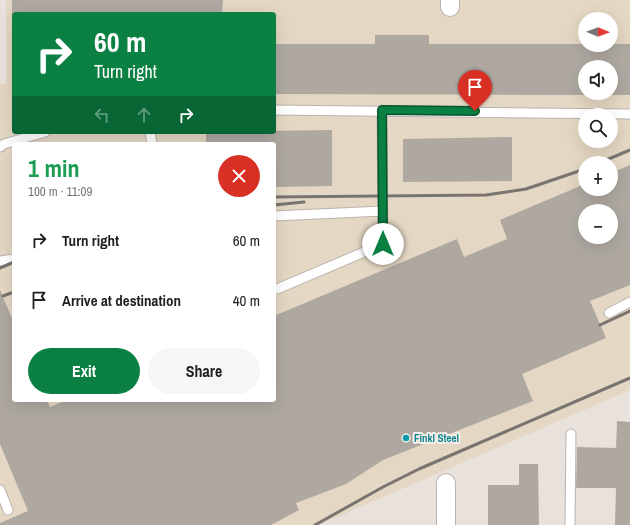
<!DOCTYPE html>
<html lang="en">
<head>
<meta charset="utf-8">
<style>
  :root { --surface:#fff; --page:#f6f6f6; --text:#202124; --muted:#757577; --accent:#0b8043 }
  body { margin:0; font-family:"Archivo Narrow",sans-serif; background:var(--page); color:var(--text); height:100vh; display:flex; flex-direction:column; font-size:15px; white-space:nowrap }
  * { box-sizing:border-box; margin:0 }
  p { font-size:13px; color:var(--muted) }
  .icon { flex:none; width:22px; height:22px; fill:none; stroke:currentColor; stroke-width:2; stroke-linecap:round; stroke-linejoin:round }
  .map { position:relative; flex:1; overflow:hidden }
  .panel { position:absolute; left:12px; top:142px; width:264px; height:260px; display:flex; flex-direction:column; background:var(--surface); border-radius:4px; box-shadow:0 4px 16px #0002 }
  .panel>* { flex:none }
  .top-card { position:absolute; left:12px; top:12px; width:264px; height:122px; border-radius:4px; box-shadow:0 4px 16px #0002; background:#0b8043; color:#fff; overflow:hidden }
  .needle { width:26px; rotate:91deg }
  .controls { position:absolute; left:578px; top:12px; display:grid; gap:8px }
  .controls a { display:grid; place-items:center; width:40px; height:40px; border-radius:50%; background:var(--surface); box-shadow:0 4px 16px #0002; font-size:20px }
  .pin { position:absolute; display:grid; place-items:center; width:34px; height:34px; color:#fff; margin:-41px -17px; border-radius:50% 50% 50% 0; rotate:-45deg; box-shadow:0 0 4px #0007 }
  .pin .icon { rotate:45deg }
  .me { position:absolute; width:44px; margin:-22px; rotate:0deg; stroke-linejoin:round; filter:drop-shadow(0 0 3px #0008) }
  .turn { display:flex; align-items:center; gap:14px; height:84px; padding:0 16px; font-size:18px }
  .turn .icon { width:52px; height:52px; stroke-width:2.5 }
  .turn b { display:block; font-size:28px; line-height:34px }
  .lanes { display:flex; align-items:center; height:38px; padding:0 16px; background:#0003; justify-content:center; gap:20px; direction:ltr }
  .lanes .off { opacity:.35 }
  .round { display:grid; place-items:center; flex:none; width:42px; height:42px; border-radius:21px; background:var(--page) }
  .headline { display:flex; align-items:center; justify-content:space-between; height:68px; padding:0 16px }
  h1 { font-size:24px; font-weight:700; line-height:30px; color:#1e9e55 }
  .button { display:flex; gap:8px; margin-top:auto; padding:8px 16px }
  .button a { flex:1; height:46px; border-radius:24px; background:var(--accent); color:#fff; font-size:16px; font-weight:700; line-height:46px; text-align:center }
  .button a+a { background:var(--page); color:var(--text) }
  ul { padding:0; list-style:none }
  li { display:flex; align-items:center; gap:12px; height:60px; padding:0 16px }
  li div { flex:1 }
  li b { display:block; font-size:15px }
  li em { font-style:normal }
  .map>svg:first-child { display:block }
  .industrial { fill:#e4d7c3; fill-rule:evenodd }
  .building { fill:#aea8a1; fill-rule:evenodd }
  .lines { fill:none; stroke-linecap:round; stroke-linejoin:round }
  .lane-casing { stroke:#bbb3ae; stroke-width:11 }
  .street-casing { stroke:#bbb3ae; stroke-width:20 }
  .lane { stroke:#fff; stroke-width:9 }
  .street { stroke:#fff; stroke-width:18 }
  .rail { stroke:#7a7470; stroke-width:3 }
  .route-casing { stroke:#07532c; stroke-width:10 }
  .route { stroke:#0b8043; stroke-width:7 }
  .culture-dot { fill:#0f9aa8; stroke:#f6eee9; stroke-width:1.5 }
  .labels { text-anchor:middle; stroke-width:4; stroke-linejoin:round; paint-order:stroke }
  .culture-label { font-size:11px; font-weight:bold; fill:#0d838f; stroke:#f6eee9; text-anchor:start }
</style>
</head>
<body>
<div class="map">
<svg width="630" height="525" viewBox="0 0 630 525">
  <rect width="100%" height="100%" fill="#e9e1db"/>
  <!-- industrial -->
  <path class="industrial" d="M6,0H630V390L319,525H0V84H6ZM14,14H274V132H14ZM585,19H611V45H585ZM585,67H611V93H585ZM585,115H611V141H585ZM14,144H274V400H14ZM585,163H611V189H585ZM585,211H611V237H585Z"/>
  <!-- building -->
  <path class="building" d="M12,0H223L222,14H12Z
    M375,35H429V44H630V95H611V67H585V95L274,94V44H375Z
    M332,130V186L274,187V144H206V132Z
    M512,137V181L403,182V139Z
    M630,165V285L590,301L606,338L522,374L533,401L383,460L346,484L296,503L299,510L271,525H0V523L28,511L0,444V290L14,323V400H47L50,407L67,400H274V316L457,239L464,257L507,239L500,220L585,184V189H611V173ZM585,211H611V237H585Z
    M617,421L630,422V525H615L616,488H576L577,447L616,448Z
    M519,464H538L539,525H488V485H519Z"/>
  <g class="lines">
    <!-- lane casing -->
    <g class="lane-casing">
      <path id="lane" d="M274,110L630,114
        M150,132L152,144
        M0,147L4,144L45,132
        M274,216L383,211
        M0,261L14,259
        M277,289L383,244L382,110
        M609,313L630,302
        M0,490L8,510
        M570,525L571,434"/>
    </g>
    <!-- street casing -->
    <g class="street-casing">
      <path id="street" d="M450,0V7
        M446,483V525"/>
    </g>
    <!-- lane -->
    <use href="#lane" class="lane"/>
    <!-- street -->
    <use href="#street" class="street"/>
    <!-- rail -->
    <path class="rail" d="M599,163L630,150
      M274,197L486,195L526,189L585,169
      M274,205L304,202
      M0,268L14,262
      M3,296L14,292
      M600,325L630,311
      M315,525L383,487L419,469L630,378"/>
  </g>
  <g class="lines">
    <!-- route casing -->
    <g class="route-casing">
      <path id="route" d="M383,244L382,110L475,111"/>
    </g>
    <!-- route -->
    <use href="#route" class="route"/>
  </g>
  <!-- markers -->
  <circle class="culture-dot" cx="406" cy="438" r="4"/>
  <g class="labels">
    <!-- culture labels -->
    <g class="culture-label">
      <text x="414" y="442">Finkl Steel</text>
    </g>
  </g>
</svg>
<div class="controls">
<a><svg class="needle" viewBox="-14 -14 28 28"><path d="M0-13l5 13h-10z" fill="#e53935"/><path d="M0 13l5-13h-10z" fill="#757577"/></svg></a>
<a><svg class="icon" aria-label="sound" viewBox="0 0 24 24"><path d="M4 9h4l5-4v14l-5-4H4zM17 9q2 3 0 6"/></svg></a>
<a><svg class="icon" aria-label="search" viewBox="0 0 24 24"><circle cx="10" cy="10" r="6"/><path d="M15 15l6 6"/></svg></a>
<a>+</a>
<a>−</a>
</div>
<div class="pin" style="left:475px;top:111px;background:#d93025"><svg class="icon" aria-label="arrive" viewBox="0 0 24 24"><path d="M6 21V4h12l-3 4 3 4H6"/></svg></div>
<svg class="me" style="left:383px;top:244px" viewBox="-20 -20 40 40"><circle r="19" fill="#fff"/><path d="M0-13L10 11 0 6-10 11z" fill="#0b8043"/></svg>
<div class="top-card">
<div class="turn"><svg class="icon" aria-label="right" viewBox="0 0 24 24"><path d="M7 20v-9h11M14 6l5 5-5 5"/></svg><div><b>60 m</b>Turn right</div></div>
<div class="lanes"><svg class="icon off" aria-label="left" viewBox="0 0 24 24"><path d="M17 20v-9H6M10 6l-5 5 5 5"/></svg><svg class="icon off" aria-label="ahead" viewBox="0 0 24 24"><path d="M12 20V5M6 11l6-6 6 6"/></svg><svg class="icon" aria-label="right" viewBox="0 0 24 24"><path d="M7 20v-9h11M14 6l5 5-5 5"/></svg></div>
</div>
<section class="panel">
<div class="headline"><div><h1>1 min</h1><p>100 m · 11:09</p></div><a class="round" style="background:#d93025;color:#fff"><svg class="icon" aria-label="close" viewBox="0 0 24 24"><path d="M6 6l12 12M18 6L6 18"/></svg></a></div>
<ul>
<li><svg class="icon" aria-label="right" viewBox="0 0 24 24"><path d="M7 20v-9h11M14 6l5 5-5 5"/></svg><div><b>Turn right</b></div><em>60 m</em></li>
<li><svg class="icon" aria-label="arrive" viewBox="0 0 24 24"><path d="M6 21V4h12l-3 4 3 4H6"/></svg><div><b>Arrive at destination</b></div><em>40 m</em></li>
</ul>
<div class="button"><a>Exit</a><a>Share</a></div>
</section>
</div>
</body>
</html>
